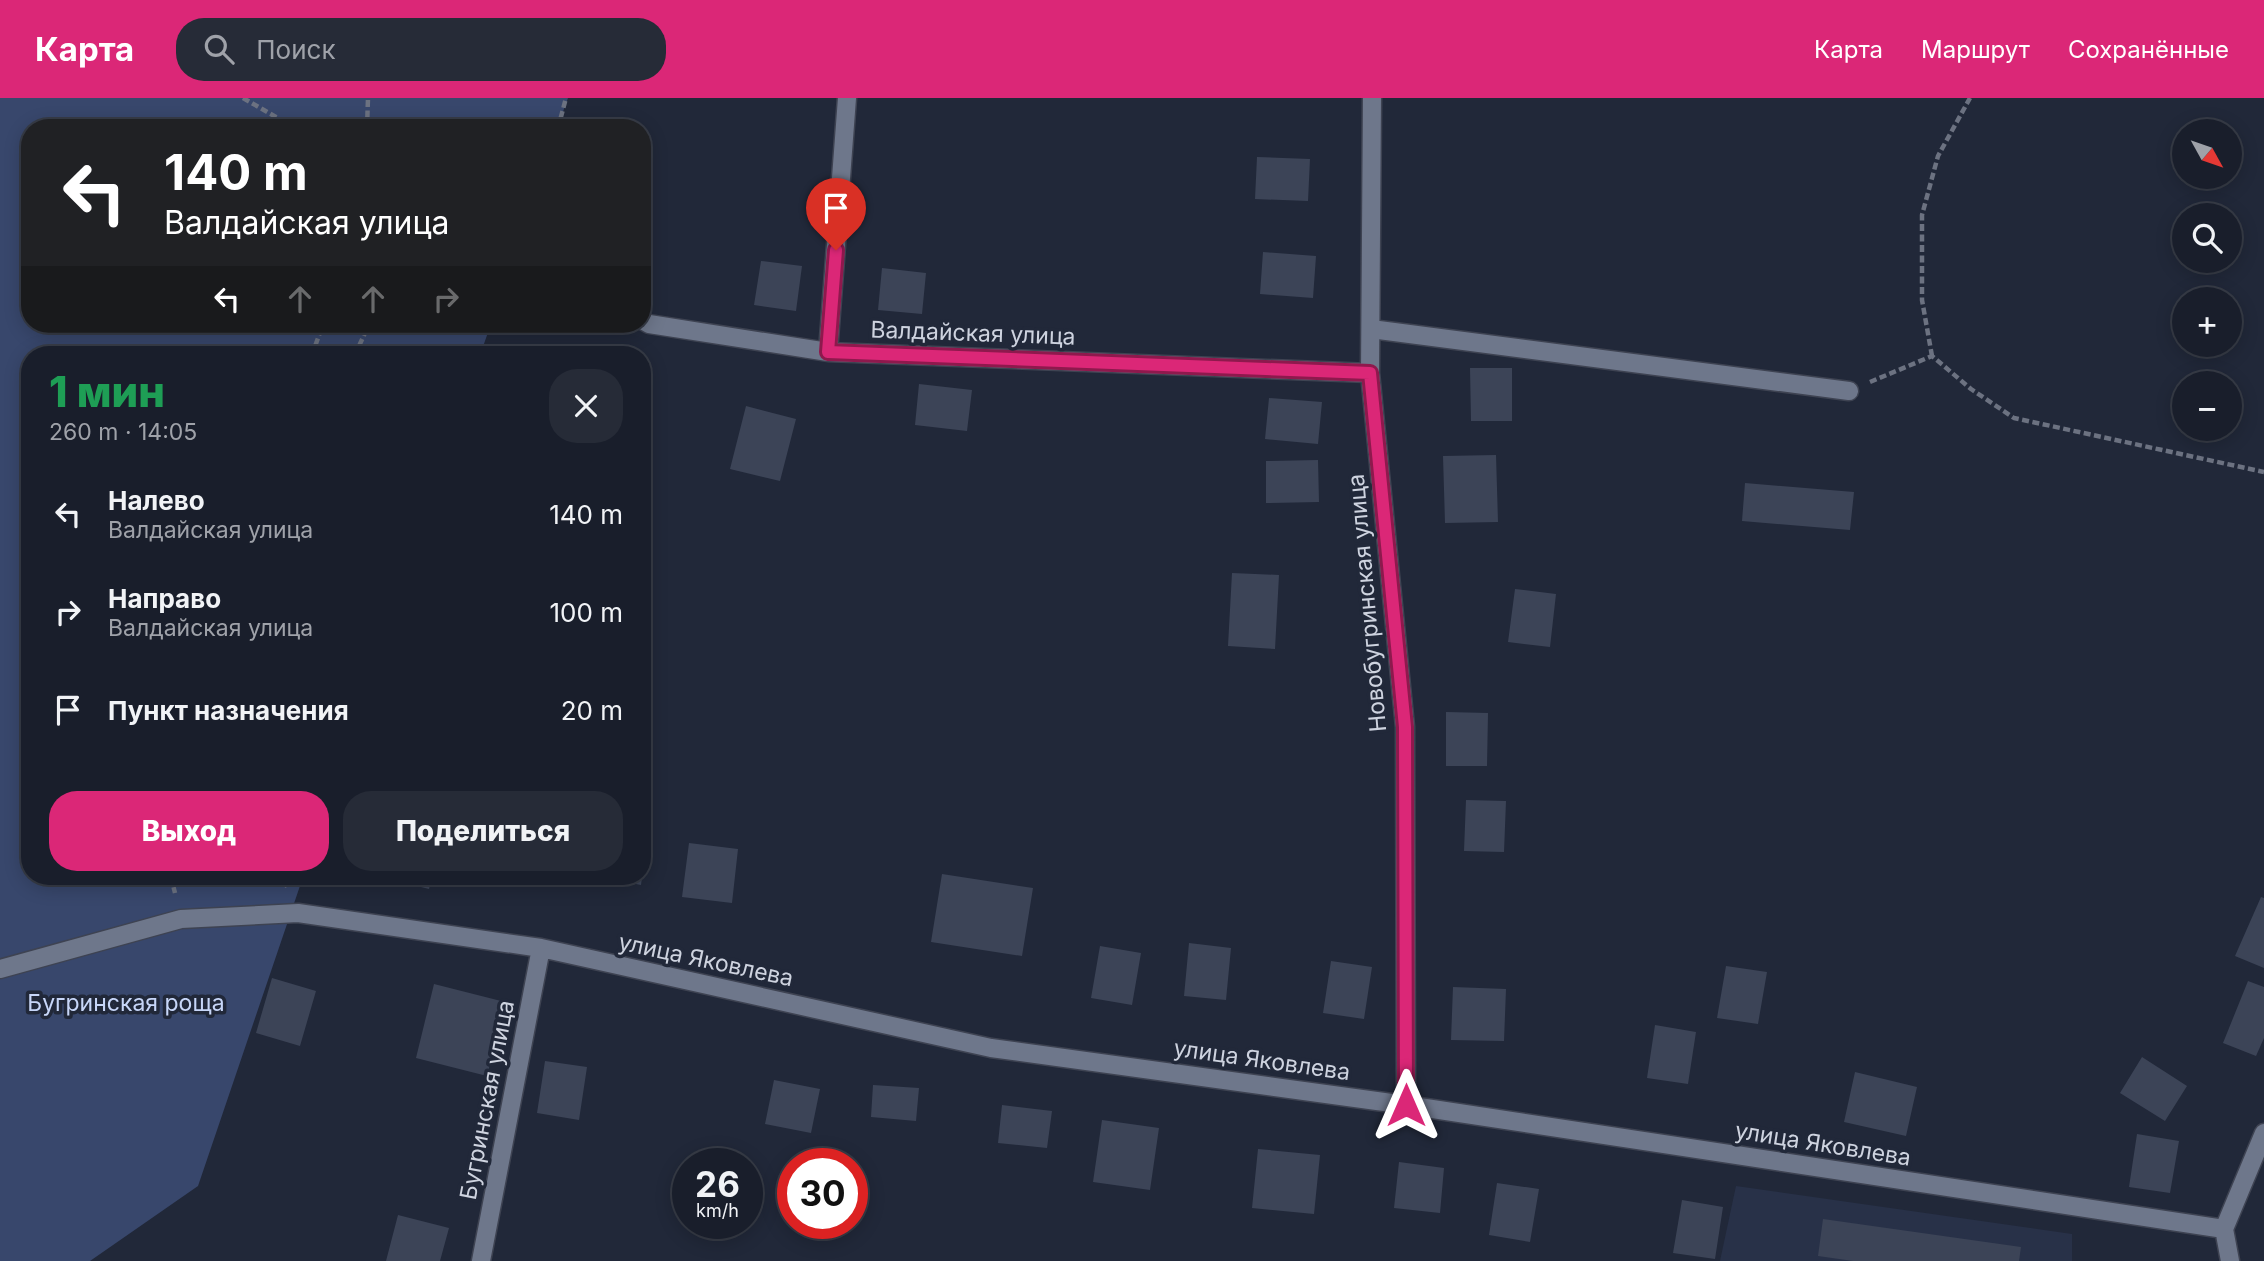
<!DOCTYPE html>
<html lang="ru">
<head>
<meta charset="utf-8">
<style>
  :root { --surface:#191e2b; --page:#262b37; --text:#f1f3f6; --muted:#9fa2a9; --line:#373c47; --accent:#db2777 }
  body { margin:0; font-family:Inter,sans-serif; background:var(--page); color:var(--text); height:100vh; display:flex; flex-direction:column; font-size:26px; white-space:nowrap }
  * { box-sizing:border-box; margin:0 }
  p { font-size:23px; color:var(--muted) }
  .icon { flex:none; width:38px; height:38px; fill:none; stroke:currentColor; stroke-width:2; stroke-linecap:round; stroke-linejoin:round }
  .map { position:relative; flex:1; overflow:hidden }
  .panel { position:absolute; left:21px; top:248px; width:630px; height:539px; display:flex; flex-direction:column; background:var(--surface); border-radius:28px; box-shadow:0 4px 18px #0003,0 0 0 2px var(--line) }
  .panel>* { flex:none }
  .guide { position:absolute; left:21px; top:21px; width:630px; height:214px; border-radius:28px; box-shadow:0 4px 18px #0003,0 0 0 2px var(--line); background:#202124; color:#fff; overflow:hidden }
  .needle { width:46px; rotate:130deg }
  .tools { position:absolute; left:2172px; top:21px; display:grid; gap:14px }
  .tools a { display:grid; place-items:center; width:70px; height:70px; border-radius:50%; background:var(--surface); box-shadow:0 4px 18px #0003,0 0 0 2px var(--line); font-size:35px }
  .speed { position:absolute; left:672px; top:1050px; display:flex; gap:14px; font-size:35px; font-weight:700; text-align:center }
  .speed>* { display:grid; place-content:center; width:91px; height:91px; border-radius:50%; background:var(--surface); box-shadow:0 4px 18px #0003,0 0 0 2px var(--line); line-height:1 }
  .speed small { font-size:18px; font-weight:400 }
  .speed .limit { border:10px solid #d22; background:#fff; color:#111 }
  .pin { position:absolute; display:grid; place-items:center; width:60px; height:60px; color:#fff; margin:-72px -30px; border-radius:50% 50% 50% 0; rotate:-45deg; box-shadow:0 0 7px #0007 }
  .pin .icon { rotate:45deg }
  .me { position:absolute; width:77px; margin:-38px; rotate:0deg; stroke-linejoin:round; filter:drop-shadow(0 0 5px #0008) }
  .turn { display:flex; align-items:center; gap:24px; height:147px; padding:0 28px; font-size:32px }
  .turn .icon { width:91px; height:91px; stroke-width:2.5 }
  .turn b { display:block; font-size:49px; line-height:60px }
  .lanes { display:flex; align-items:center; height:66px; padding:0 28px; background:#0003; justify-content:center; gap:35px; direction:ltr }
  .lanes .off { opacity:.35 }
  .round { display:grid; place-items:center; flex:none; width:74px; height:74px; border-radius:28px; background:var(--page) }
  .head { display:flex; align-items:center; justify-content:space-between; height:119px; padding:0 28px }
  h1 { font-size:42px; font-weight:800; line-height:52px; color:#1e9e55 }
  .action { display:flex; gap:14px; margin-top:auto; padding:14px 28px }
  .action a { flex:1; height:80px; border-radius:28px; background:var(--accent); color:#fff; font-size:28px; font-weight:800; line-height:80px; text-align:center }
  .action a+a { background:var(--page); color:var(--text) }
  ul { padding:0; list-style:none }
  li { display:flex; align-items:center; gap:21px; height:98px; padding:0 28px }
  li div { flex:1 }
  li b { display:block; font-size:26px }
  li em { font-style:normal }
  header { display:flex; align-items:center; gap:42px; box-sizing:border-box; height:98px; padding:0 35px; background:var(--accent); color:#fff }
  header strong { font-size:33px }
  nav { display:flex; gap:38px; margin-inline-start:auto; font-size:24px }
  .search { width:490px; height:63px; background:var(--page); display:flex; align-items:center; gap:18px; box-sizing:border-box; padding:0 24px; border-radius:28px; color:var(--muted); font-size:26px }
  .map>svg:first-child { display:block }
  .built { fill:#283148 }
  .green { fill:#38476c }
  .building { fill:#3c4457 }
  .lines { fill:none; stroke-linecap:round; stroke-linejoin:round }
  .street-casing { stroke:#3e4352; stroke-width:21 }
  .path { stroke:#6c7281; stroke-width:4.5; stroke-dasharray:7 3.5; stroke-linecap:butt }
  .street { stroke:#6e778b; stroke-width:18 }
  .route-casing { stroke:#8e194d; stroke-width:18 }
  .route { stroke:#db2777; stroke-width:12 }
  .labels { text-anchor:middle; stroke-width:7; stroke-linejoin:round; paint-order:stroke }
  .street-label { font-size:23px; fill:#ced3df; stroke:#212839 }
  .park-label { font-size:23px; fill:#c7d6f8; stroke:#212839 }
</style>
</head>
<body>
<header>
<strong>Карта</strong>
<div class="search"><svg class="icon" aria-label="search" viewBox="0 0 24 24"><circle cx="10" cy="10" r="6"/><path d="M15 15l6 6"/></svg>Поиск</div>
<nav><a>Карта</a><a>Маршрут</a><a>Сохранённые</a></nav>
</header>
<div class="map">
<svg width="2264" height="1163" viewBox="0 0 2264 1163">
  <rect width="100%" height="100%" fill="#212839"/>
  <!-- built -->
  <path class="built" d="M1736,1088L2072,1136V1163H1720Z"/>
  <!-- green -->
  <path class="green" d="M0,0H568L557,30H30V226H491L480,257H30V779H303L198,1088L90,1163H0Z"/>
  <!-- building -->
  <path class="building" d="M1257,59L1310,61L1308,103L1255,101Z
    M1263,154L1316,158L1313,200L1260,196Z
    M761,163L802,168L796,213L754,207Z
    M882,170L926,175L922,216L878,212Z
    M1470,270H1512V323H1471Z
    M919,286L972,292L967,333L915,327Z
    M1269,300L1322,304L1318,346L1265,341Z
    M746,308L796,321L780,383L730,371Z
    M1496,357L1498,424L1445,425L1443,358Z
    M1318,362L1319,404L1266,405V363Z
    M1745,385L1854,394L1850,432L1742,423Z
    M1232,475L1279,477L1275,551L1228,548Z
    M1515,491L1556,496L1550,549L1508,544Z
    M1446,614L1488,615L1487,668H1446Z
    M1466,702L1506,703L1504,754L1464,753Z
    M642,733L649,734L644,769H642Z
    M689,745L738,751L732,805L682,799Z
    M942,776L1033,790L1022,858L931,844Z
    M381,779H432L429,791Z
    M601,779H642L641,787Z
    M2261,799L2264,800V870L2235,858Z
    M1189,845L1231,850L1226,902L1184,898Z
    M1100,848L1141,855L1132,907L1091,900Z
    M1331,863L1372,869L1364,921L1323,915Z
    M1726,868L1767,874L1758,926L1717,920Z
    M272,880L316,893L300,948L256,935Z
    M2248,883L2264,889V940L2256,958L2223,945Z
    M434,886L505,904L487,978L416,960Z
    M1453,889L1506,891L1504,943L1451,942Z
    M1655,927L1696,934L1688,986L1647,980Z
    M2142,959L2187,988L2165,1023L2120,995Z
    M545,963L587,969L579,1022L537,1015Z
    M1855,974L1917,989L1906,1038L1844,1024Z
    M774,982L820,991L811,1035L765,1026Z
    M873,987L919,990L916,1023L871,1019Z
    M1002,1007L1052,1013L1047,1050L998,1045Z
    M1102,1022L1159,1030L1150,1092L1093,1084Z
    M2137,1036L2179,1043L2170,1095L2129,1089Z
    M1258,1051L1320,1057L1314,1116L1252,1110Z
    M1399,1064L1444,1070L1440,1115L1394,1110Z
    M1497,1085L1539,1091L1530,1144L1489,1137Z
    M1682,1102L1723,1109L1715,1161L1673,1155Z
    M398,1117L449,1130L440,1163H386Z
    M1823,1121L2021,1149L2019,1163H1853L1818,1158Z"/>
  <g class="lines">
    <!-- street casing -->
    <g class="street-casing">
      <path id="street" d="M847,0L828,254L1370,275
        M1372,0L1370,275L1405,629L1406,1007
        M642,222L649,226L828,254
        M1371,231L1849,293
        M0,871L181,821L298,815L541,850L991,950L1406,1007L2224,1131
        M481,1163L541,850
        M2230,1163L2224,1131L2264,1035"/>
    </g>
    <!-- path -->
    <path class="path" d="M243,0L295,30
      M367,30L368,0
      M558,30L566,0
      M312,257L323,226
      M355,257L369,226
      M1932,258L1922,202V117L1938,58L1970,0
      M1870,284L1932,258L1971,291L2014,320L2264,374
      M171,779L175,795
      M282,779L287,789"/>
    <!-- street -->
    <use href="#street" class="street"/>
  </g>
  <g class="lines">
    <!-- route casing -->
    <g class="route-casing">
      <path id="route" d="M836,152L828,254L1370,275L1405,629L1406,1007"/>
    </g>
    <!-- route -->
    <use href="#route" class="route"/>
  </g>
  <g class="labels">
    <!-- street labels -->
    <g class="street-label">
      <text transform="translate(973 235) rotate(2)" y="8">Валдайская улица</text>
      <text transform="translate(1367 505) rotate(-95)" y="8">Новобугринская улица</text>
      <text transform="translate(706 862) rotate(12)" y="8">улица Яковлева</text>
      <text transform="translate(1262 962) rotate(8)" y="8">улица Яковлева</text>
      <text transform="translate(487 1002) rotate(-79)" y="8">Бугринская улица</text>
      <text transform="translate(1823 1046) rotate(9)" y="8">улица Яковлева</text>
    </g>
    <!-- park labels -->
    <g class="park-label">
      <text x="126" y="913">Бугринская роща</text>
    </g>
  </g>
</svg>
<div class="tools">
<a><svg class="needle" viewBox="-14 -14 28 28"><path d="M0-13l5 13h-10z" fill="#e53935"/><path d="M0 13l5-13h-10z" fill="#9fa2a9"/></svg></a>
<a><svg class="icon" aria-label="search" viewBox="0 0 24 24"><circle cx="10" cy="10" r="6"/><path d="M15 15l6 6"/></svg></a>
<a>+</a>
<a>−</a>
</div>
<div class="speed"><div>26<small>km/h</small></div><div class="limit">30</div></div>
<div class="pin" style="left:836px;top:152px;background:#d93025"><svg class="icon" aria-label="arrive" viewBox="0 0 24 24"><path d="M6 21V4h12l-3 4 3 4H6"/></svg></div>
<svg class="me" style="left:1406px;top:1007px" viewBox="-20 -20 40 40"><path d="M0-17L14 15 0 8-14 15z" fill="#db2777" stroke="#fff" stroke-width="4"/></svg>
<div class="guide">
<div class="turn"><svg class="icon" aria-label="left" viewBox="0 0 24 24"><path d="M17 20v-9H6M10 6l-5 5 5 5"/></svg><div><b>140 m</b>Валдайская улица</div></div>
<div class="lanes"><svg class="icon" aria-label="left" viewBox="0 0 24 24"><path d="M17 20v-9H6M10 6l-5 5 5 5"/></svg><svg class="icon off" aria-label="ahead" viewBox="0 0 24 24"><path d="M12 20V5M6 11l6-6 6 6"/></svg><svg class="icon off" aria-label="ahead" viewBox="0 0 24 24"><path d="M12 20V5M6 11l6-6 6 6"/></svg><svg class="icon off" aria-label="right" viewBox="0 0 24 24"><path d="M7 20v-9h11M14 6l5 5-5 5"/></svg></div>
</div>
<section class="panel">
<div class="head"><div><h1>1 мин</h1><p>260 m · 14:05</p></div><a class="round"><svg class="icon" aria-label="close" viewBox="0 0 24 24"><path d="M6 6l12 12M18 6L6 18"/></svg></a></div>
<ul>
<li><svg class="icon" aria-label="left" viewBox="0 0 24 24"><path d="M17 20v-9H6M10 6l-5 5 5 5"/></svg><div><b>Налево</b><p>Валдайская улица</p></div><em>140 m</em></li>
<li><svg class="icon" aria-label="right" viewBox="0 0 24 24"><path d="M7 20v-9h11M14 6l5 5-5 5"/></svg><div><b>Направо</b><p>Валдайская улица</p></div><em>100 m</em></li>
<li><svg class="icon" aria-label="arrive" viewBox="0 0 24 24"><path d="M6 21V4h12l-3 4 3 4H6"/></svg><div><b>Пункт назначения</b></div><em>20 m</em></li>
</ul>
<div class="action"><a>Выход</a><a>Поделиться</a></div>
</section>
</div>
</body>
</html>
